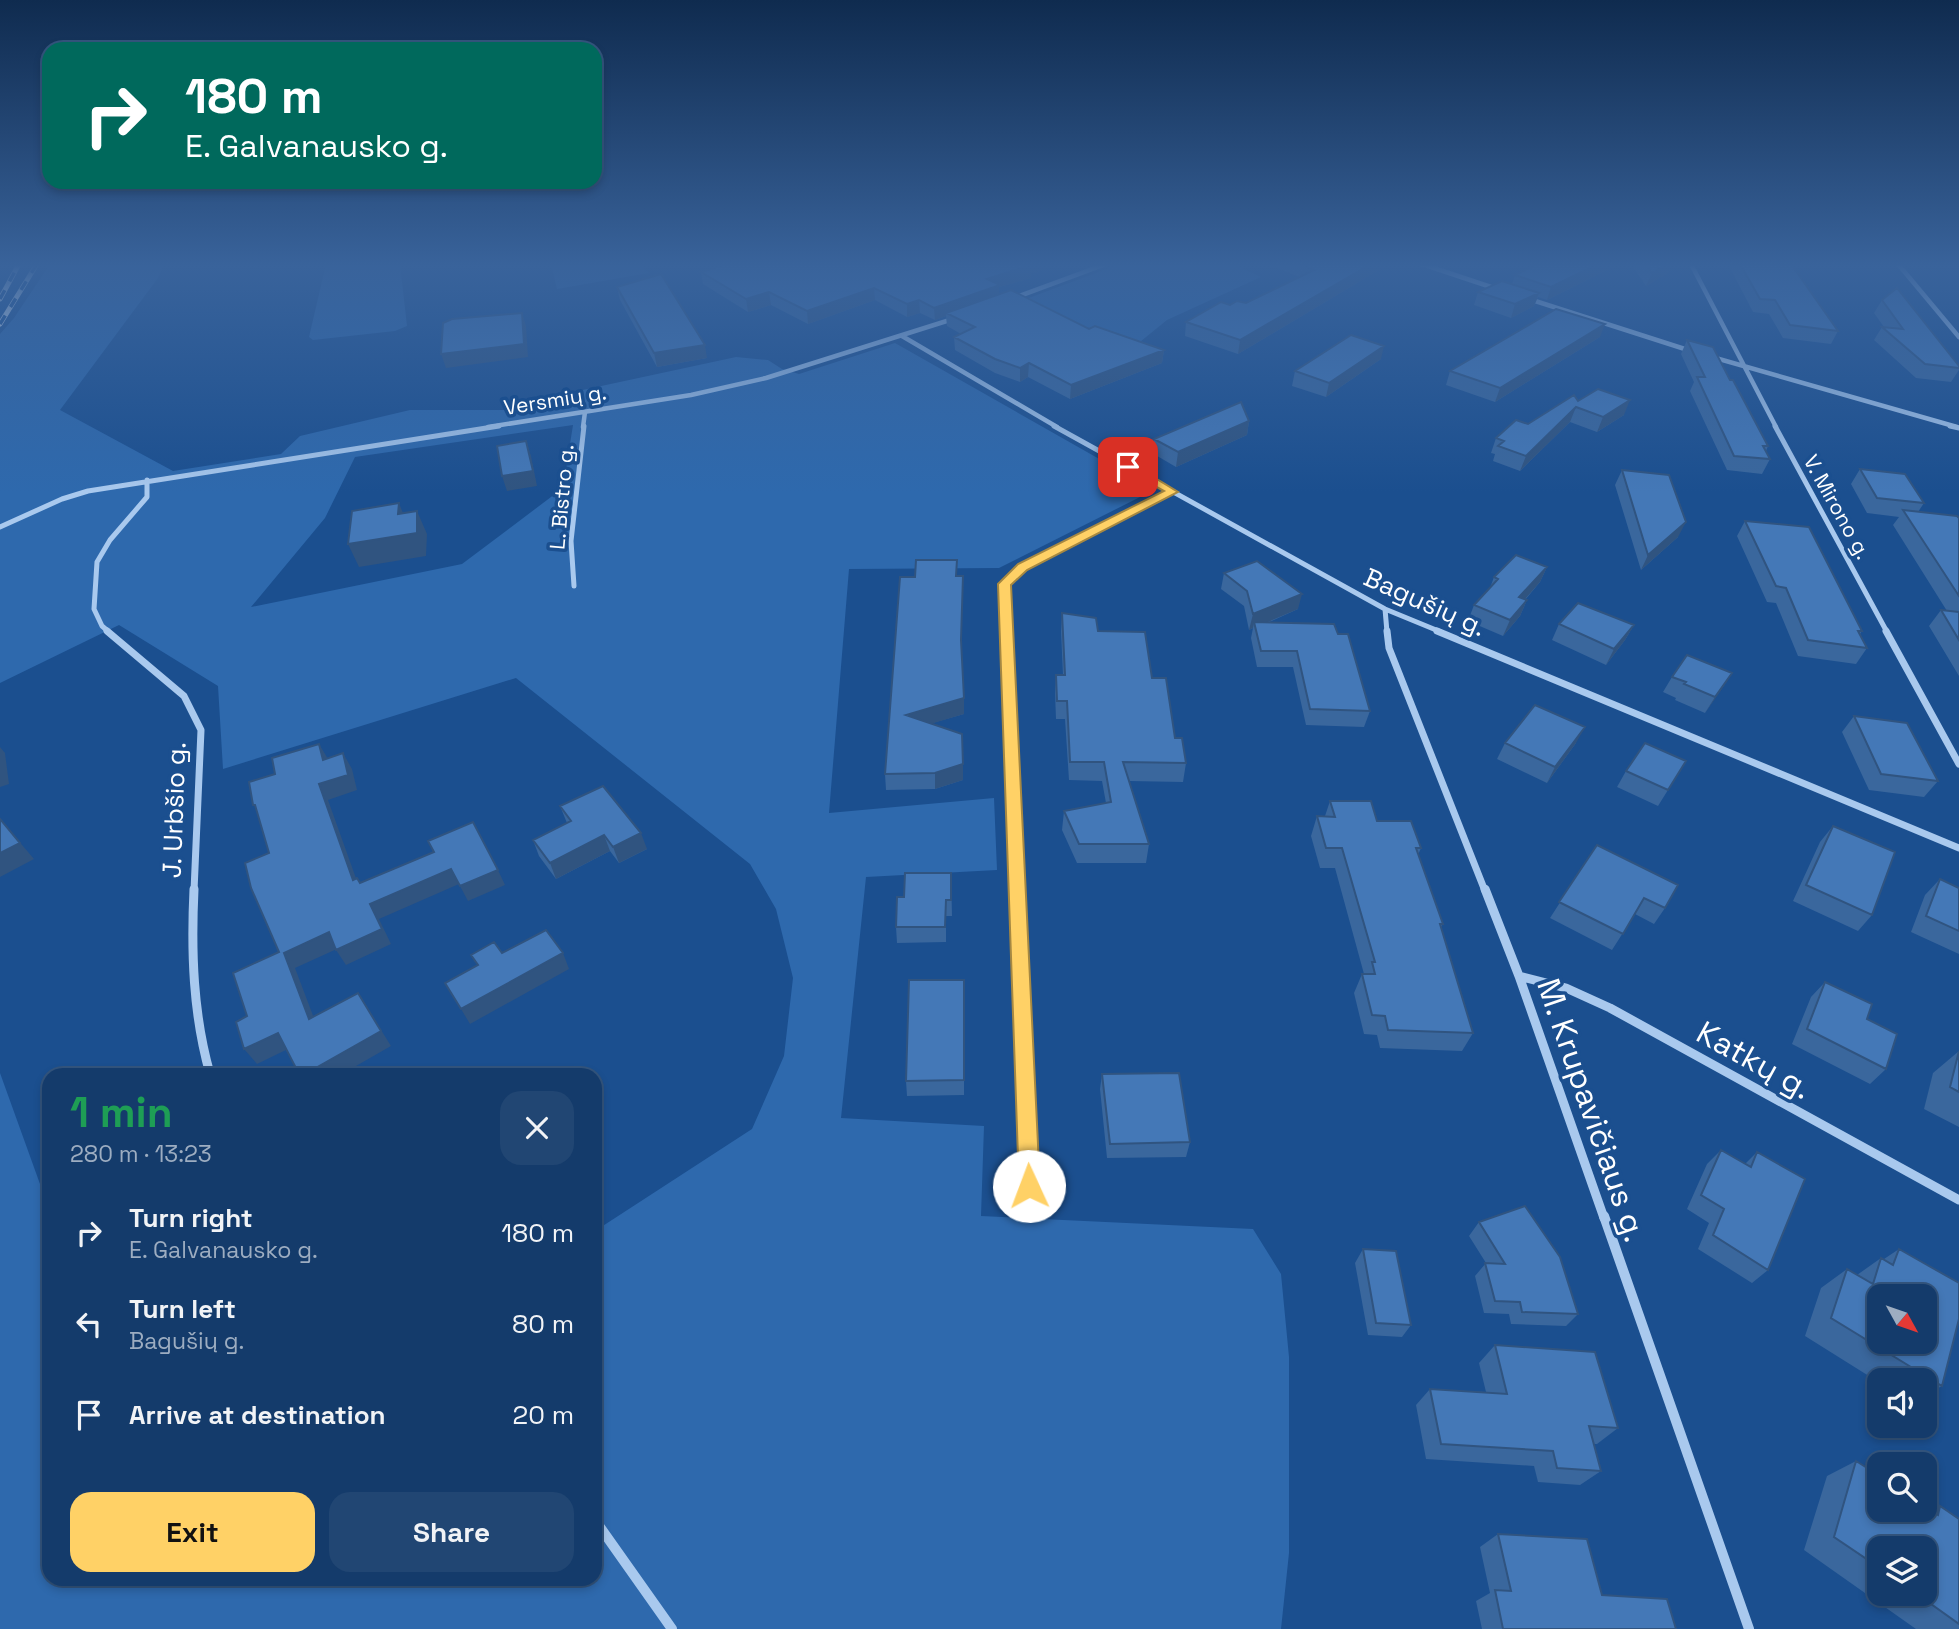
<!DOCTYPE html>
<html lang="en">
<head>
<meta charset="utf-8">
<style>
  :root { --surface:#143b6b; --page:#214673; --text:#f1f3f6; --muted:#9dadc1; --line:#33557e; --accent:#ffd166 }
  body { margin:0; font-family:"Space Grotesk",sans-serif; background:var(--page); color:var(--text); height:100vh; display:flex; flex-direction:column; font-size:26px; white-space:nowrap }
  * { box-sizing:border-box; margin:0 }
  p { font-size:23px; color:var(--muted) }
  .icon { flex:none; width:38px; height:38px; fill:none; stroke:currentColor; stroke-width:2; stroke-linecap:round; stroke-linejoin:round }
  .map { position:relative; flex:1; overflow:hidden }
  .panel { position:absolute; left:42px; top:1068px; width:560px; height:518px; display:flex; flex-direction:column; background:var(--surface); border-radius:21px; box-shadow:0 4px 10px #0003,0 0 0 2px var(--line) }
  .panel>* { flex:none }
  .guide { position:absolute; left:42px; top:42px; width:560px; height:147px; border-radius:21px; box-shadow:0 4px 10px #0003,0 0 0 2px var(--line); background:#00695c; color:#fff; overflow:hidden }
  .needle { width:46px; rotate:130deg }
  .buttons { position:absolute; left:1867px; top:1284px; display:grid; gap:14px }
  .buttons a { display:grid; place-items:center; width:70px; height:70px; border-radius:14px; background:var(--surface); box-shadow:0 4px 10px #0003,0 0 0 2px var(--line); font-size:35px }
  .pin { position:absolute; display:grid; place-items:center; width:60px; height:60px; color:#fff; margin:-30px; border-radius:14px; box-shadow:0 4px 10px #0006 }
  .me { position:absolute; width:77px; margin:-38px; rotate:358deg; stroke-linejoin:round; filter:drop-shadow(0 0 5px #0008) }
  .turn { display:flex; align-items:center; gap:24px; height:147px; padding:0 28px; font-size:32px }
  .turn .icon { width:91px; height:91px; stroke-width:2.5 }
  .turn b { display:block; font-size:49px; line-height:60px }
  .round { display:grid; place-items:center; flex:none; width:74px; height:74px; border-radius:21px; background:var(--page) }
  .summary { display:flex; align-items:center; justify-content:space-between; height:119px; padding:0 28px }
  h1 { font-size:42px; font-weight:600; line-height:52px; color:#1e9e55 }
  .cta { display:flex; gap:14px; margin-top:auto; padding:14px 28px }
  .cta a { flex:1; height:80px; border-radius:21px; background:var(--accent); color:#111; font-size:28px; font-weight:600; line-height:80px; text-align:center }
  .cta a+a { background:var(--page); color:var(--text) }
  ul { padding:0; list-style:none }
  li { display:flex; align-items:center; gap:21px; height:91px; padding:0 28px }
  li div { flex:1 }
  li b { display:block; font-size:26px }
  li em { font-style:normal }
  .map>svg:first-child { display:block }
  .green { fill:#2e69ad; fill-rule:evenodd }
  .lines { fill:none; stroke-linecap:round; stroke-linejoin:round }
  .minor-far4 { stroke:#a9c9ee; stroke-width:4.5 }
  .minor-far3 { stroke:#a9c9ee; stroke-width:5 }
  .minor-far2 { stroke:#a9c9ee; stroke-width:7 }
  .minor-far1 { stroke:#a9c9ee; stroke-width:9 }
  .minor { stroke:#a9c9ee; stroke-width:10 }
  .rail-casing { stroke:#fff; stroke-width:5 }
  .rail { stroke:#1b4f8f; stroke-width:3.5; stroke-dasharray:10; stroke-linecap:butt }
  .wall { fill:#3a679d; fill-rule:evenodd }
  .shaded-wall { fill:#305480 }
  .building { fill:#4478b7; stroke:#305480; stroke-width:2; fill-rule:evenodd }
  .route { fill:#ffd166; stroke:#a68842; stroke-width:2 }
  .labels { text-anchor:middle; stroke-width:7; stroke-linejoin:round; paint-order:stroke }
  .far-street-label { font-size:21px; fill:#fff; stroke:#1b4f8f }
  .street-label { font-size:26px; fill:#fff; stroke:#1b4f8f }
  .near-street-label { font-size:32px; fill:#fff; stroke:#1b4f8f }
</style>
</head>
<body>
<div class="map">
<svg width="1959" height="1629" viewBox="0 0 1959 1629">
  <rect width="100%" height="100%" fill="#1b4f8f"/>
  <!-- green -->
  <path class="green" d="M50,264H164L158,278L60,410L173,471L281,454L300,436L410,410H536L578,391L736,357L768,360L782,369L799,374L895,343L1154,490L999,568L849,569L829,813L994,798L997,870L866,877L841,1118L984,1126L981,1216L1253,1229L1281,1274L1289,1357V1553L1281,1629H0V1073L49,1209V1578H595V1231L752,1129L784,1056L793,978L776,909L750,864L516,678L223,769L218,686L119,625L0,683V334L14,318ZM573,425L563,488L462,564L251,607L325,518L355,457Z
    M326,264H400L407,326L395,331L313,340L309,337Z
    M551,264H639L649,273L557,289Z
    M1120,264H1233L1261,277L1167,320L1135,346L1015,303Z"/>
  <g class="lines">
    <!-- minor-far4 -->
    <path class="minor-far4" d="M1422,264L1497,289
      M1691,264L1776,427
      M1898,264L1959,337
      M1014,298L1106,264
      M1529,299L1691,351
      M902,336L1057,427
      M1712,357L1957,427
      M488,427L691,395L766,378L953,319
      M583,427L585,412"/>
    <!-- minor-far3 -->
    <path class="minor-far3" d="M1054,426L1385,609L1441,632
      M1775,426L1887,632
      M1950,426L1959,428
      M0,527L62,499L88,491L499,426
      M574,586L571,541L584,426
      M1385,609L1387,632
      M109,632L102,626L94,609L97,562L110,540L147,497V480
      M1006,632L1004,584L1023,567L1172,491"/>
    <!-- minor-far2 -->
    <path class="minor-far2" d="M107,631L184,696L201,730L194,891
      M1006,631L1017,891
      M1387,631L1389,648L1485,891
      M1437,631L1959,848
      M1886,631L1959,764"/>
    <!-- minor-far1 -->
    <path class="minor-far1" d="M194,889C191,952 193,1014 210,1074
      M1017,889L1029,1186
      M1485,889L1519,976L1604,1218
      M1519,976L1566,988L1610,1008L1959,1200"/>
    <!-- minor -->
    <path class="minor" d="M1604,1216L1749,1629
      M595,1520L672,1629"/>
    <!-- rail casing -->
    <g class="rail-casing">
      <path id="rail" d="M0,299L19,264
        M0,324L37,264"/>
    </g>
    <!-- rail -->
    <use href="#rail" class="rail"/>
  </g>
  <!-- wall -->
  <path class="wall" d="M1268,264H1389L1238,354L1185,336L1186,322L1230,305L1246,303L1299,277Z
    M1538,264H1619L1547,300L1538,297L1534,306L1511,318L1474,305L1478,292L1512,284L1515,275Z
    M1631,264H1672L1668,273L1646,286Z
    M1728,264H1791L1838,331L1831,344L1783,338L1769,314L1753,312Z
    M701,272L1031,274V278L999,287V295L1089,329L1164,350L1162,363L1070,399L1028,377L1020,382L995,373L955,350L954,337L961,334L947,326L946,316L935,320L920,313L907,317L875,300L808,324L771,305L748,312L703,284Z
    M617,287L707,358L657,367L620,300Z
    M1882,300L1959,366V370L1951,382L1916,378L1874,340L1882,327H1884L1874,313Z
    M1600,337L1495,402L1446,385L1450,371Z
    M1687,340L1730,380L1768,446L1766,451L1770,459L1762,474L1727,470L1690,391L1694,382L1681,354Z
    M1381,359L1326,397L1292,386L1295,371Z
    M1578,401L1624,415L1597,432L1570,422L1520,471L1493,461L1495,454L1491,453L1496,438Z
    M1249,421L1247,435L1176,467L1152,453L1154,439Z
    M1860,469L1924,503L1918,512L1959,518V676L1929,626L1941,610L1947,611L1893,525L1899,517L1867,513L1851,484Z
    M1622,470L1678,537L1641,570L1615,485Z
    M1745,521L1862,631L1860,634L1867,648L1856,664L1798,656L1776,603L1767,602L1737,536Z
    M1547,567L1540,582L1525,600H1527L1520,616L1503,636L1468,621L1474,605L1490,588L1494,577Z
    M1224,573L1298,609L1267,623L1338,634L1370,711L1364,727L1306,725L1293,667H1257L1251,638L1253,628L1249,630L1244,606L1221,589Z
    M957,576H963L961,649L964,714L932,723L963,780L935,789L886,790L885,774Z
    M1062,613L1098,631L1152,678L1175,738L1186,763L1183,782L1129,781L1149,844L1146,863H1077L1062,830L1064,811L1106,803L1102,781L1069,780L1065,719H1056L1055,693L1056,675H1063L1061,631Z
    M1559,624L1634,625L1625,640L1606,665L1552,640Z
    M1732,673L1705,713L1675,700L1676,698L1663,692L1672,677Z
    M1854,716L1938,781L1924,797L1869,790L1842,732Z
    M1505,743H1576L1547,783L1497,759Z
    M1686,761L1658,806L1617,787L1626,771Z
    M1330,801L1377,821L1421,848L1418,855L1443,924L1441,927L1473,1033L1462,1051L1380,1048L1377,1035L1364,1034L1354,993L1362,974H1364L1335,868H1320L1311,836L1317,816H1325Z
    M560,806L647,849L619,863L610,851L556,879L539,856L533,840L567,823Z
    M1833,826L1872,915L1858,931L1793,901L1820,842Z
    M1597,845L1665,908L1654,924L1635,914L1612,950L1550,918Z
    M951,873L952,916H946V942L897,943L896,927L904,897Z
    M1940,879L1959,888V954L1911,932L1925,895Z
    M964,980V1095L907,1096L906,1081Z
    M1825,982L1867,1019L1886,1069L1870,1084L1792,1044L1811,997Z
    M1959,1051V1127L1924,1109L1933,1073Z
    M1102,1074L1190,1142L1186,1157L1107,1158L1100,1089Z
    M1721,1150L1745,1164L1757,1152L1768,1270L1752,1283L1698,1249L1709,1223L1687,1209L1707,1164Z
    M1479,1222L1578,1314L1566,1326L1511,1324L1509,1314L1484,1313L1475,1276L1486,1263L1469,1236Z
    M1363,1249L1411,1325L1402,1337L1368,1335L1355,1263Z
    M1899,1249L1942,1386L1925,1395V1381H1880V1383L1805,1336L1821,1288L1847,1269L1857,1275L1881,1258L1884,1259Z
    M1495,1345L1618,1428L1597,1444H1594L1601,1471L1580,1485L1538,1482L1534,1466L1426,1459L1416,1405L1430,1389L1486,1392L1479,1363Z
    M1856,1461L1931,1510L1940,1506L1959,1519V1629H1916L1804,1550L1827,1476ZM1880,1549L1925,1594H1880Z
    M1498,1534L1602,1595L1676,1629H1482L1476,1601L1490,1593L1480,1547Z"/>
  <!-- shaded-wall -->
  <path class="shaded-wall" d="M1027,264H1058L1031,274V278L999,287V298L946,313V316L935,320L934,308L987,279Z
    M1371,264H1389L1238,354L1240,340Z
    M1598,264H1619L1547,300L1551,287Z
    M1667,264H1672L1668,273L1646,286L1652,273Z
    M874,288L875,300L808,324L807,311Z
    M769,292L771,305L748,312L746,299Z
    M1539,293L1534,306L1511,318L1515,304Z
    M919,300L920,313L907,317V304Z
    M522,313L526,326L528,357L446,368L441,354Z
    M1605,324L1600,337L1495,402L1500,388Z
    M705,345L707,358L657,367L654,353Z
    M1384,346L1381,359L1326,397L1329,383Z
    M1164,350L1162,363L1070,399L1071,385Z
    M1029,363L1028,377L1020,382V368Z
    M1630,400L1624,415L1597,432L1603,417Z
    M1576,407L1570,422L1520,471L1526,456Z
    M1249,421L1247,435L1176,467L1178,452Z
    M526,441L531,456L537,486L507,491L502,476Z
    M399,503L408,526L417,511L427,534L426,556L359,567L348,544L398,514Z
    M1686,522L1678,537L1641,570L1648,555Z
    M1547,567L1540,582L1513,613L1519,597Z
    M1302,594L1298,609L1256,627L1254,622L1253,628L1249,630L1253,614Z
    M1527,600L1520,616L1503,636L1510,620Z
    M1634,625L1625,640L1606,665L1614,649Z
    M1732,673L1722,689L1705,713L1715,697Z
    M964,698V714L907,731L906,715Z
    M1585,727L1576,743L1547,783L1555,767Z
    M319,744L328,759L323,760Z
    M0,747L5,753L9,784L0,787Z
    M343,753L352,769L357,790L328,800L362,895L353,880L319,784Z
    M963,764V780L935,789V773Z
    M0,819L34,859L0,877Z
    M641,833L647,849L619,863L613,847Z
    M604,835L610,851L556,879L550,863Z
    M451,869L459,884L379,919L391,944L346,965L336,950L370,904Z
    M498,870L505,885L468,901L460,886Z
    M329,932L339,948L295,968L320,1034L309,1019L284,953Z
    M563,953L569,969L470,1024L461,1009Z
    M358,993L391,1046L342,1074H305Z
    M278,1033L290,1048L257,1064L244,1049Z"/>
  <!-- building -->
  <path class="building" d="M727,264H1028L1031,265L987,279L1000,285L934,308L919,300L907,304L874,288L807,311L769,292L746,299L701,272Z
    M1300,264H1371L1240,340L1186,322L1221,302L1230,305L1237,301L1246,303L1314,270Z
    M1538,264H1598L1551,287L1515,275Z
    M1645,264H1667L1652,273Z
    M1740,264H1791L1838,331L1790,325L1775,300L1760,299Z
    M661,274L705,345L654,353L617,287Z
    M1502,281L1539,293L1515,304L1478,292Z
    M1897,288L1959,366V368L1925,364L1882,327L1903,329L1882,300Z
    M1011,290L1089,329L1095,326L1164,350L1071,385L1029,363L1020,368L995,359L954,337L975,327L946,313Z
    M1556,309L1605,324L1500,388L1450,371Z
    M522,313L524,344L441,354L443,323L452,319Z
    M1351,335L1384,346L1329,383L1295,371Z
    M1687,340L1713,347L1730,380H1733L1768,446H1763L1770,459L1734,456L1697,377H1705Z
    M1598,389L1630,400L1603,417L1576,407L1526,456L1498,446L1504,441L1496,438L1516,420L1528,424L1574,395L1578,401Z
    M1241,402L1249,421L1178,452L1154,439Z
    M526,441L533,471L502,476L497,446Z
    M1860,469L1905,474L1924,503L1877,498Z
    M1622,470L1669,475L1686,522L1648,555Z
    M399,503L398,514L417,511V533L348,544L352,511Z
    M1903,510L1957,516L1959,518V596Z
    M1745,521L1809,527L1862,631H1858L1867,648L1808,640L1786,588L1776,586Z
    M1516,555L1547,567L1519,597L1527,600L1510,620L1474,605L1498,579L1494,577Z
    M916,560H957L956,576H963L961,640L964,698L906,715L962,734L963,764L935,773L885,774L900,577H915Z
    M1257,561L1302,594L1253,614L1247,591L1224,573Z
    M1578,603L1634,625L1614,649L1559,624Z
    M1941,610L1959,612V640Z
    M1062,613L1096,618L1098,631L1145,632L1152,678H1166L1175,738H1182L1186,763L1123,762L1149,844H1079L1064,811L1111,802L1104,762H1070L1067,701H1057L1056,675H1065Z
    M1254,622L1334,624L1338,634H1348L1370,711L1310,709L1297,651H1261Z
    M1687,655L1732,673L1715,697L1684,684L1686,682L1672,677Z
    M1535,705L1585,727L1555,767L1505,743Z
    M1854,716L1907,723L1938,781L1881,774Z
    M1645,743L1686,761L1668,790L1626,771Z
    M319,744L323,760L343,753L348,775L319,784L353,880L357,878L360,883L434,852L428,841L473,822L498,870L460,886L451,869L370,904L382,929L336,950L329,932L284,953L309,1019L358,993L381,1031L305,1074H299L278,1033L244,1049L236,1022L247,1016L233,973L279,952L251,888L245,863L269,853L255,805H253L249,782L275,774L272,758Z
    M603,786L641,833L613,847L604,835L550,863L533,840L571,821L560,806Z
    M1330,801H1371L1377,821H1411L1421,848H1416L1443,924H1440L1473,1033L1388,1030L1385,1016L1372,1015L1362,974H1375L1372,962H1375L1342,848H1326L1317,816L1335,817Z
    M0,819L20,843L0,853Z
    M1833,826L1895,852L1872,915L1806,885Z
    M1597,845L1678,885L1665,908L1644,898L1623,934L1559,902Z
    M905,873H951V900H946L945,927H896L897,897H904Z
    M1940,879L1959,888V931L1926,916Z
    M546,930L563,953L461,1009L445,983L478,965L471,955L494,942L502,953Z
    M909,980H964V1080L906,1081Z
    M1825,982L1872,1004L1867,1019L1897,1034L1886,1069L1807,1029Z
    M1959,1051V1092L1950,1087Z
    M1179,1073L1190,1142L1110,1144L1102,1074Z
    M1721,1150L1751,1167L1757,1152L1805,1179L1768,1270L1713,1235L1724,1209L1701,1195Z
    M1525,1206L1560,1257L1578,1314L1522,1312L1520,1302L1495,1301L1485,1263L1505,1264L1479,1222Z
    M1363,1249L1396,1251L1411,1325L1376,1323Z
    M1899,1249L1959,1283V1319L1942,1386L1831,1318L1847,1269L1873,1284L1881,1258L1893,1265ZM1880,1297H1925V1342H1880Z
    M1495,1345L1595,1352L1618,1428L1589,1426L1601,1471L1557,1468L1553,1451L1441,1444L1430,1389L1507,1394Z
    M1856,1461L1880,1476V1510H1925V1507L1938,1515L1940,1506L1959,1519V1624L1917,1594H1925V1549H1880V1568L1834,1537Z
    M1498,1534L1587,1539L1602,1595L1667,1599L1676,1629H1503L1495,1590L1511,1591Z"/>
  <!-- sky -->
  <linearGradient id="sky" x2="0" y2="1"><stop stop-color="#0f2b4f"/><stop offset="0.54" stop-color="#39639b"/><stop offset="1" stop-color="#39639b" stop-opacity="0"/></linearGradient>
  <rect width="1959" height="492" fill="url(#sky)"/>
  <!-- route -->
  <path class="route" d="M1124,464H1132L1178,492L1027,570L1011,585L1040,1186L1037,1193L1029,1196L1022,1193L1019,1186L998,584L1018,564L1164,491L1124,469Z"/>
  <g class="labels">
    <!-- far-street labels -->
    <g class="far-street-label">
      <text transform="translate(555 400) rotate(-9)" y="7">Versmių g.</text>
      <text transform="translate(562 497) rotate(-85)" y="7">L. Bistro g.</text>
      <text transform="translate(1837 507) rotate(61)" y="7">V. Mirono g.</text>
    </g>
    <!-- street labels -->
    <g class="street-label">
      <text transform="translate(1425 602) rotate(24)" y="9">Bagušių g.</text>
      <text transform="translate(174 810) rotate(-88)" y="9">J. Urbšio g.</text>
    </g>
    <!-- near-street labels -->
    <g class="near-street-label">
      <text transform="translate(1754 1060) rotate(29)" y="11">Katkų g.</text>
      <text transform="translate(1592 1110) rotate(71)" y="11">M. Krupavičiaus g.</text>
    </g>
  </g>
</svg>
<div class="buttons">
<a><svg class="needle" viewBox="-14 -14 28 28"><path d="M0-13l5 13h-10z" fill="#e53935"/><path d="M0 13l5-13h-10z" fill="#9dadc1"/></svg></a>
<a><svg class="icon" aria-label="sound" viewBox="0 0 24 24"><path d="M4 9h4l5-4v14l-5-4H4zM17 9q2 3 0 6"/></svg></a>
<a><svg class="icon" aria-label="search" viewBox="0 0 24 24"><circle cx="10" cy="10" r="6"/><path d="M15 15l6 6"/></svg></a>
<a><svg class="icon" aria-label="layers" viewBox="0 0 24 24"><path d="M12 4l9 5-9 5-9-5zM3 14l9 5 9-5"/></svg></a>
</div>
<div class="pin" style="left:1128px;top:467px;background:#d93025"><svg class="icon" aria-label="arrive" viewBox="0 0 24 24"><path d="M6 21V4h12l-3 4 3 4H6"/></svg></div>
<svg class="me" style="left:1029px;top:1186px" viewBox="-20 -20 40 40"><circle r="19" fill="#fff"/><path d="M0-13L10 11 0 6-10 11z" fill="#ffd166"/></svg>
<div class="guide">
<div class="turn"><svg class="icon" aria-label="right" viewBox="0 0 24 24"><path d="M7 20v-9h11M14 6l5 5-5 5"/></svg><div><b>180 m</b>E. Galvanausko g.</div></div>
</div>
<section class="panel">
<div class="summary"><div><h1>1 min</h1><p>280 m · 13:23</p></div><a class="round"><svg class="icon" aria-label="close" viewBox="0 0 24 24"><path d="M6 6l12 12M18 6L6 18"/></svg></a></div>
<ul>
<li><svg class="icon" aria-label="right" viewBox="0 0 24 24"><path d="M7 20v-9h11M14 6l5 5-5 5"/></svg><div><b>Turn right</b><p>E. Galvanausko g.</p></div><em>180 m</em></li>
<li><svg class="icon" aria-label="left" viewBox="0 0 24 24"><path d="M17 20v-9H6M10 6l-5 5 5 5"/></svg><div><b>Turn left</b><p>Bagušių g.</p></div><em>80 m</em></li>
<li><svg class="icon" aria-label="arrive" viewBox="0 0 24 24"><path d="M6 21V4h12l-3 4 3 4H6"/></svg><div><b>Arrive at destination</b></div><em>20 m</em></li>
</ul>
<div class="cta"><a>Exit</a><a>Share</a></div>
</section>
</div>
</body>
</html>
